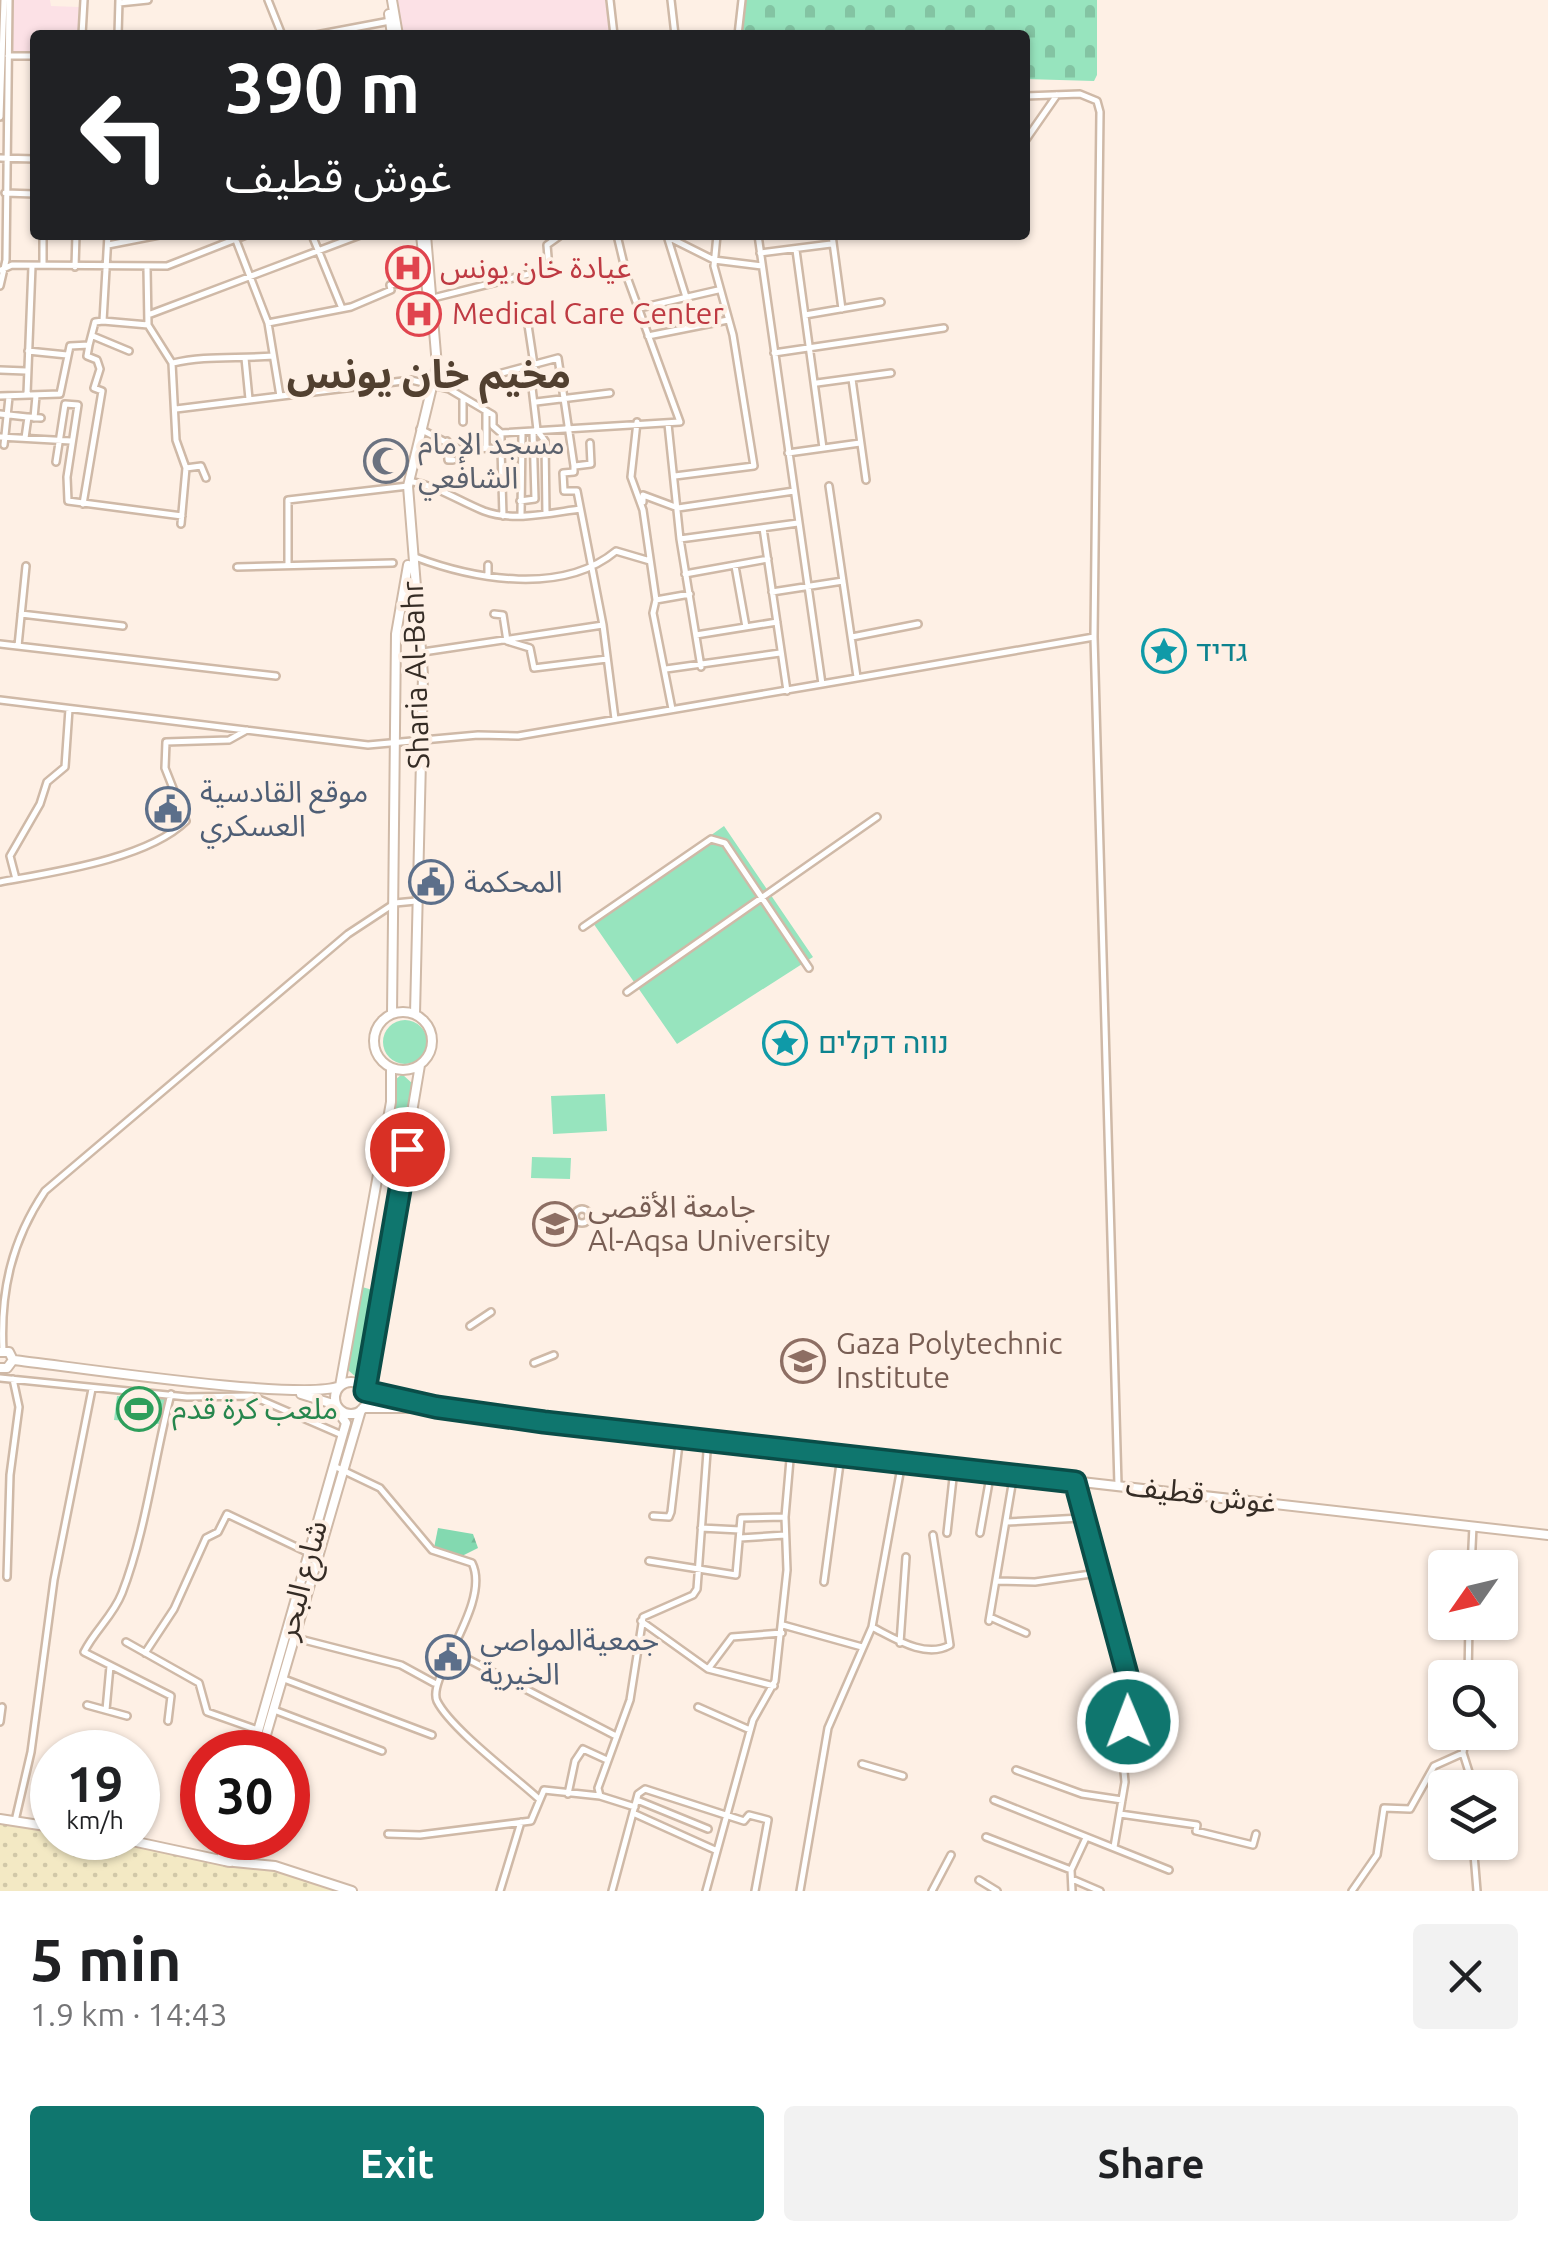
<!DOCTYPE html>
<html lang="en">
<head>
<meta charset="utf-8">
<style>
  :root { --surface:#fff; --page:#f2f2f2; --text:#202124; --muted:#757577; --accent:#0f766e }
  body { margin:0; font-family:Ubuntu,"Noto Sans Arabic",Heebo,sans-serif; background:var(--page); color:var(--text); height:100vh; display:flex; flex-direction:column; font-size:38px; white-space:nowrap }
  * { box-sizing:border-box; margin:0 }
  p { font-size:32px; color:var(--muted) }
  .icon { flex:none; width:55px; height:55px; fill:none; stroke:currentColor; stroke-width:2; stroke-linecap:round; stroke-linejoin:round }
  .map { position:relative; height:1891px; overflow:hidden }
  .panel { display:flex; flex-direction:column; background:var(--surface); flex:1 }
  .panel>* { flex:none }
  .guide { position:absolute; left:30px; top:30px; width:1000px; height:210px; border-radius:10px; box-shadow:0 2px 8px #0004; background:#202124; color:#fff; overflow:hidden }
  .needle { width:65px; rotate:236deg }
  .buttons { position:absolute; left:1428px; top:1550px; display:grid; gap:20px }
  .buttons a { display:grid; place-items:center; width:90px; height:90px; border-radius:10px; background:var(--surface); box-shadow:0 2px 8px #0004; font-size:50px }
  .speed { position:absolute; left:30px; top:1730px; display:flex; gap:20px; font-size:50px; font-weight:700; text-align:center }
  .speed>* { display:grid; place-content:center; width:130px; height:130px; border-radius:50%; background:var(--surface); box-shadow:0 2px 8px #0004; line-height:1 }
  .speed small { font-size:25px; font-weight:400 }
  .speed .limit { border:15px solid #d22; background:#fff; color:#111 }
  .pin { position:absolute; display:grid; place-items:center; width:85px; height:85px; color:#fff; margin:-42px; border:5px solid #fff; border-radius:50%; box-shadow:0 2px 10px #0007 }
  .me { position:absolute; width:110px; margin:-55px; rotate:359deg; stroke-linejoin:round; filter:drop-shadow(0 0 8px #0008) }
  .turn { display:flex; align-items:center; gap:35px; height:210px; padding:0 30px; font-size:45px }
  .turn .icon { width:130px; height:130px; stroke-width:2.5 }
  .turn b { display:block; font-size:70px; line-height:85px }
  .round { display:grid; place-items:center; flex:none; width:105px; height:105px; border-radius:10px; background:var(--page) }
  .summary { display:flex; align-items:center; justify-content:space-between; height:170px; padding:0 30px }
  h1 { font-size:60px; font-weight:700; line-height:75px }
  .primary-button { display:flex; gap:20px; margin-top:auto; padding:20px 30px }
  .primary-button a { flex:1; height:115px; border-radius:10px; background:var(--accent); color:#fff; font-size:40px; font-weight:700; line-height:115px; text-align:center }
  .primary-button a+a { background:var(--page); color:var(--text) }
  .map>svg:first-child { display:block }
  .medical { fill:#fce1e6 }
  .green { fill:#97e4be }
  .forest { fill:url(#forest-firs) }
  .sand { fill:url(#sand-dots) }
  .cemetery { fill:url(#cemetery-stones) }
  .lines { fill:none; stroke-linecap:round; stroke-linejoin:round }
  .minor-casing { stroke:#cfb9a7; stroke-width:10 }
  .major-casing { stroke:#cfb9a7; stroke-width:12 }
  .minor { stroke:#fff; stroke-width:5 }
  .major { stroke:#fff; stroke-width:8 }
  .route-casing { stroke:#0a4d48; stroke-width:25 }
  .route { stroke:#0f766e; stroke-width:18 }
  .labels { text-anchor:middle; stroke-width:8; stroke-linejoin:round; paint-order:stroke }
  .health-label { font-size:30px; fill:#be3a42; stroke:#fef0e5; text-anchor:start }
  .worship-label { font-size:30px; fill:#5b616d; stroke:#fef0e5; text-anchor:start }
  .culture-label { font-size:30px; fill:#0d838f; stroke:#fef0e5; text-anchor:start }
  .street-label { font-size:30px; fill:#352c25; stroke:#fef0e5 }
  .service-label { font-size:30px; fill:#4e5e75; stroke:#fef0e5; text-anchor:start }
  .education-label { font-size:30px; fill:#785e54; stroke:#fef0e5; text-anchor:start }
  .leisure-label { font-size:30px; fill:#27864d; stroke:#fef0e5; text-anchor:start }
  .district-label { font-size:40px; font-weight:bold; fill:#524030; stroke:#fef0e5 }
</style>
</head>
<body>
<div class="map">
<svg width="1548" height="1891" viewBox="0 0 1548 1891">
  <defs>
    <pattern id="forest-firs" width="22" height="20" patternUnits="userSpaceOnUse" patternTransform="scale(2.5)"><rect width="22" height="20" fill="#83d9b0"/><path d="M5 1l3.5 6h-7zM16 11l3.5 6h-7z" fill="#72ba97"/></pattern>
    <pattern id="sand-dots" width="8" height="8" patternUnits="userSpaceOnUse" patternTransform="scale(2.5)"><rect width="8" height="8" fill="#f3e9c4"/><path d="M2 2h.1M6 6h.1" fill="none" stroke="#d1c8a8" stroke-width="1.8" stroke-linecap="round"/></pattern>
    <pattern id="cemetery-stones" width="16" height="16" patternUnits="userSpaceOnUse" patternTransform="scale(2.5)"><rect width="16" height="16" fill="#97e4be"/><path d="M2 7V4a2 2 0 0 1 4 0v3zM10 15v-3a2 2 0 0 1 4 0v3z" fill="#83c4a3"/></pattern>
  </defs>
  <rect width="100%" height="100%" fill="#fef0e5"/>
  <!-- medical -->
  <path class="medical" d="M11,0H50L51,6L79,7L78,35H35V54L10,53Z
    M397,0H605L610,35H402Z"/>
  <!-- green -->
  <path class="green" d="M724,826L813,957L677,1044L591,920Z
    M383 1042a22 22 0 1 1 44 0a22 22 0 1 1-44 0Z
    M402,1074L414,1085L399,1178L392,1183L384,1179L395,1080Z
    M605,1094L607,1131L553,1134L551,1096Z
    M532,1157L571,1158L570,1179L531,1178Z
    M362,1287L380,1292L365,1374L357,1378L348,1370Z
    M117,1396L166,1398L159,1424L114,1420Z"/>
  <!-- forest -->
  <path class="forest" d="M438,1528L473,1534L478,1548L460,1557L434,1548Z"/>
  <!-- sand -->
  <path class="sand" d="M0,1821L52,1830V1838H105L185,1851L220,1863L260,1865L343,1891H0Z"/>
  <!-- cemetery -->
  <path class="cemetery" d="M746,0H1097V75L1094,81L1025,79V35H741Z"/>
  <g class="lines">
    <!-- minor casing -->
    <g class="minor-casing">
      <path id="minor" d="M268,0L282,35
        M610,0L614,35
        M671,0L675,35
        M119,3L148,0
        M82,35L84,0
        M118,35L119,0
        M316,35L390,21
        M738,35L742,0
        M8,56H35
        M1025,96L1080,94L1097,101L1100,112L1094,637L1118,1485
        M0,117L4,0
        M1025,141L1057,95
        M0,158L35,159
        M5,193L35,194
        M234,235L268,323L280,396
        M312,235L341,306
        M664,235L714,260L762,266
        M832,235L842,309
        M668,239L686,297
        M108,245L159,235
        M796,250L823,448
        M760,253L831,244
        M43,265V235
        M75,267L76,235
        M147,268L148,325L172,363L176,440L186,468L201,466L206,478
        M1,270L12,265L167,266L246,235
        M0,286L6,260L9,0
        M433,298L549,269L547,245L561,235
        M640,308L718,290
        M148,315L360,235
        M805,315L881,302
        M103,321L148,325
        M268,323L351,307L391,290L390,285L428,280
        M528,325L536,378L531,379L537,430L545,441L546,514
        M93,336L129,351
        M648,336L728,320
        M28,351L67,355
        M774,353L944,328
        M245,358L249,399
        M173,363C205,355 239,359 273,356
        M0,370L26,371
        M502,373L558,358L574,466V472L563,473L564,491H577L603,625L615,719
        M852,379L866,480
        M817,383L891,373
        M27,394L32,266
        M0,396L60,394L70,346L89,345L95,322L103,321L108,235
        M536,402L610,393
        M176,409L411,380L449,389L493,415V426L501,433L680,422L627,277L617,235
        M486,413V448
        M0,414L27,417
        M34,418L36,396
        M463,422V400
        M637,422L631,477L643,510L656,600L653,613L672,709
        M668,424L680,539L701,667
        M420,429L459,449L501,448V433
        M0,437L71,441
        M25,438L28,417L41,418
        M447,441L448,460H453
        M4,445L9,397
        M501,449L503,516
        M788,453L860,443
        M56,462L65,404L78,405L67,477L68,501L182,516
        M575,466L591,464L590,443
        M675,476L754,466L733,335L714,266L717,235
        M409,481C438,486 457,500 484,511C513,522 550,513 580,509
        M829,486L857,677
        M520,501L535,499L533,431
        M643,502V495L678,508L794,491
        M83,504L102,391L94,388L100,369L97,360L87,356L89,345
        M521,515L522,433
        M181,524L186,468
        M763,528L787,691
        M680,539L798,523
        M415,557C476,580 563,595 616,551L650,561
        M288,565V500L408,486
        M735,566L746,627
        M237,567L393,563
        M685,574L768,559
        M488,576V565
        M772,592L843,581
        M656,600L690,594
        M21,614L123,626
        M494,614L503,615L507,641L530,648L534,668L607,659
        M696,635L777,622
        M852,637L918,624
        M0,644L276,676
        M18,646L26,566
        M423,652L603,625
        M666,669L780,653
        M822,684L1094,637
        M0,700L368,745L478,735L518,736L822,684L758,235
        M16,879L10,856L40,804L47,782L65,767L69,709
        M0,882C54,872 147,859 186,821L165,768L166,742L229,740L247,730
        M583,927L711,839L725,843L809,968
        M627,992L877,817
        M575 1216a7 7 0 1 1 14 0a7 7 0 1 1-14 0Z
        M470,1326L491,1312
        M3,1351C0,1291 12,1240 45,1191L348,934L395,903L416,901
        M534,1363L554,1355
        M0,1378L187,1397L252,1396L342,1435
        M334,1466L380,1488L432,1550L472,1563C492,1603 426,1678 437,1701C451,1729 514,1776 539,1799
        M1075,1481L1132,1696L1121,1740L1125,1782L1114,1847
        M653,1516L669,1517L671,1512L680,1435
        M1007,1522L1081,1518
        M701,1528L740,1530
        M947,1533L954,1469
        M980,1533L991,1471
        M740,1538L785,1535
        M649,1561L736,1575L741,1518L785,1517
        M1471,1568L1473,1526
        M7,1577L10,1475L19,1407L13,1379
        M996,1581L1035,1582L1098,1573
        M824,1582L841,1456
        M990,1617L1026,1633
        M641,1621L708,1669L774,1686
        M989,1621L1014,1473
        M783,1625L862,1647
        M872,1627C894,1638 925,1659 950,1645L933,1535
        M296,1638L401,1665L434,1683
        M126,1642L199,1683L207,1712L258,1730
        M900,1643L906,1557
        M454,1652L616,1736
        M145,1653L174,1609L206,1538L218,1532L227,1514L309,1553
        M708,1669L732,1637L782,1633
        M1468,1678L1469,1622
        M284,1679L432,1735
        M87,1705L127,1716
        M698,1707L750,1730
        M106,1710L110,1666
        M274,1710L382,1751
        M168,1721L171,1696L84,1652C95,1630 113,1616 122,1593C146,1531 154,1459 171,1394
        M0,1722L2,1707
        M1466,1732L1463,1753L1474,1788
        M862,1764L903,1776
        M1016,1770L1082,1794L1122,1800
        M568,1794L575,1761L583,1749L607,1760
        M600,1796L598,1788L630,1700L643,1617L693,1595L697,1589L708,1438
        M637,1800L708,1829
        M994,1800L1169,1870
        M633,1813L715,1850
        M1120,1814L1197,1825L1196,1831L1253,1845L1256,1834
        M15,1821L31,1752L54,1580L92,1389
        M388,1834L420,1835L531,1821L544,1790L600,1796L635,1807
        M986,1837L1071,1870
        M1473,1842L1477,1891
        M1072,1879L1100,1891
        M979,1880L997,1891
        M500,1891L521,1822
        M612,1891L638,1794L645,1789L744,1821L749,1815L768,1820L755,1891
        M706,1891L753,1720L775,1681L787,1570L785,1517L791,1448
        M800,1891L828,1728L872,1627L902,1462
        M932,1891L951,1855
        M1072,1891L1071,1870L1085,1840
        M1352,1891L1377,1855L1384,1808L1410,1809L1434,1766L1463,1753"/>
    </g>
    <!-- major casing -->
    <g class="major-casing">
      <path id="major" d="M392,0L398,35
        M389,14L392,35
        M421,235L429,307
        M374 1041a29 29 0 1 1 58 0a29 29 0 1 1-58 0Z
        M392,1014L396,634L408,565
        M415,1014L423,675L408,486L437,366L426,235
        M420,1065L365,1391L436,1407L544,1421L1548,1535
        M0,1352H9L13,1360L7,1368H0
        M13,1360C68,1366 304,1402 340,1386L391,1102V1068
        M335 1398a16 16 0 1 1 32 0a16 16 0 1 1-32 0Z
        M363,1408H423
        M252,1752L346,1423L333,1404L301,1394
        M261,1752L361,1410
        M0,1819L52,1827
        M118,1838L225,1861
        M222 1854a8 8 0 1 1 16 0a8 8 0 1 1-16 0Z
        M234,1862L275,1866L352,1891"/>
    </g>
    <!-- minor -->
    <use href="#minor" class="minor"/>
    <!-- major -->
    <use href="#major" class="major"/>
  </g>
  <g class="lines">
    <!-- route casing -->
    <g class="route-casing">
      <path id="route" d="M407,1149L365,1391L436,1407L544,1422L1075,1482L1131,1689L1128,1722"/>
    </g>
    <!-- route -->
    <use href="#route" class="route"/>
  </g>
  <!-- icons -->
  <defs>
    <g id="hospital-ring" transform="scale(2.25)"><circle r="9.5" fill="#fef0e5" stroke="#e0444e" stroke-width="1.5"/><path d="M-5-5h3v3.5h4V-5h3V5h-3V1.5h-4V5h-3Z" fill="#e0444e"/></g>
    <g id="mosque-ring" transform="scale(2.25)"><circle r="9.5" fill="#fef0e5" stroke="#6b7280" stroke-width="1.5"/><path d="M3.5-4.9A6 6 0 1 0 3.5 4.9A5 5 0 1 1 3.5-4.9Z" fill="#6b7280"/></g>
    <g id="sight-ring" transform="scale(2.25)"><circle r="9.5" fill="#fef0e5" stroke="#0f9aa8" stroke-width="1.5"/><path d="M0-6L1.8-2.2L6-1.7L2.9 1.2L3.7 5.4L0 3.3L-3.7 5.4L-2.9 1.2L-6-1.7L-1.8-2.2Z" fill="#0f9aa8"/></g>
    <g id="civic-ring" transform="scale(2.25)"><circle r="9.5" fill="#fef0e5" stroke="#5c6f8a" stroke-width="1.5"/><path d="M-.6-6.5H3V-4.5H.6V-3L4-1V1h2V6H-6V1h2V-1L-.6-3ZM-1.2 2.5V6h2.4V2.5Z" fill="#5c6f8a"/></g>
    <g id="university-ring" transform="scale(2.25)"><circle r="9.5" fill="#fef0e5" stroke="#8d6e63" stroke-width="1.5"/><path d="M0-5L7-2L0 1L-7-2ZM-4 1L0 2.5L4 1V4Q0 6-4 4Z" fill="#8d6e63"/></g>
    <g id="stadium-ring" transform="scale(2.25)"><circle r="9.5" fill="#fef0e5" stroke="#2e9e5b" stroke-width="1.5"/><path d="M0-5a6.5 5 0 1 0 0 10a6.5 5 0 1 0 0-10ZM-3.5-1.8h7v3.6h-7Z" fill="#2e9e5b"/></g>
  </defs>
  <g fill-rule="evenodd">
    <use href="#hospital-ring" x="408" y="268"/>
    <use href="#hospital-ring" x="419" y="314"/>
    <use href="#mosque-ring" x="386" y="461"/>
    <use href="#sight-ring" x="1164" y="651"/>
    <use href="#civic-ring" x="168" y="809"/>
    <use href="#civic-ring" x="431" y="882"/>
    <use href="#sight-ring" x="785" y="1043"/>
    <use href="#university-ring" x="555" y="1224"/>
    <use href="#university-ring" x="803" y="1361"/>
    <use href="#stadium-ring" x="139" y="1409"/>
    <use href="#civic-ring" x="448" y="1657"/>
  </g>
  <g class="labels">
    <!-- health labels -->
    <g class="health-label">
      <text x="440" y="278">عيادة خان يونس</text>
      <text x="452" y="324">Medical Care Center</text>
    </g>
    <!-- worship labels -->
    <g class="worship-label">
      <text x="418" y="454">مسجد الإمام<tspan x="418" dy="34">الشافعي</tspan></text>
    </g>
    <!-- culture labels -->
    <g class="culture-label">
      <text x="1196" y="661">גדיד</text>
      <text x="818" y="1053">נווה דקלים</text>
    </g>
    <!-- street labels -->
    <g class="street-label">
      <text transform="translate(416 675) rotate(-92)" y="10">Sharia Al-Bahr</text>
      <text transform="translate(1201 1494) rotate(7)" y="10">غوش قطيف</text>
      <text transform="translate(302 1580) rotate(-75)" y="10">شارع البحر</text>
    </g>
    <!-- service labels -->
    <g class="service-label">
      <text x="200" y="802">موقع القادسية<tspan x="200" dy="34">العسكري</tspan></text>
      <text x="464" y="892">المحكمة</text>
      <text x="480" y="1650">جمعيةالمواصي<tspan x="480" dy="34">الخيرية</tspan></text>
    </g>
    <!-- education labels -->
    <g class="education-label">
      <text x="588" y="1217">جامعة الأقصى<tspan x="588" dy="34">Al-Aqsa University</tspan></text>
      <text x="836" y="1354">Gaza Polytechnic<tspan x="836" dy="34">Institute</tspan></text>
    </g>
    <!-- leisure labels -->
    <g class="leisure-label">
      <text x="172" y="1419">ملعب كرة قدم</text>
    </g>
    <!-- district labels -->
    <g class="district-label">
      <text x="429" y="388">مخيم خان يونس</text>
    </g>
  </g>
</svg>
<div class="buttons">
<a><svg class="needle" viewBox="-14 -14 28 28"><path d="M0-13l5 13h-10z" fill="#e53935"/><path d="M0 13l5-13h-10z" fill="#757577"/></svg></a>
<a><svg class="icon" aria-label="search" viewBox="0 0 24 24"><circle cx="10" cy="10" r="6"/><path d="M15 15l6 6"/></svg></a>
<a><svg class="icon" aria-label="layers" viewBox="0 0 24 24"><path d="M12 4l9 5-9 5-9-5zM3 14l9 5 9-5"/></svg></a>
</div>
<div class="speed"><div>19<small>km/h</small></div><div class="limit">30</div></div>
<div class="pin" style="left:407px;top:1149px;background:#d93025"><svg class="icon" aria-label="arrive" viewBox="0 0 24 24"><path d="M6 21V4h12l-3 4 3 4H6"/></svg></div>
<svg class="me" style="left:1128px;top:1722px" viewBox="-20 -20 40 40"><circle r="17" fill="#0f766e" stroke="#fff" stroke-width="3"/><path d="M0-11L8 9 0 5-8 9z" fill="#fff"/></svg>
<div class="guide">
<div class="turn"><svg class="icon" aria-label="left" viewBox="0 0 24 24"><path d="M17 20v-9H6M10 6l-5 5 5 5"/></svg><div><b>390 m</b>غوش قطيف</div></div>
</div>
</div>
<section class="panel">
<div class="summary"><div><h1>5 min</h1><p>1.9 km · 14:43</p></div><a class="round"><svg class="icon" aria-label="close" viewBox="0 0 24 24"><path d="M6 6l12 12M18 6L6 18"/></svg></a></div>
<div class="primary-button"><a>Exit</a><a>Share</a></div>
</section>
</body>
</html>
